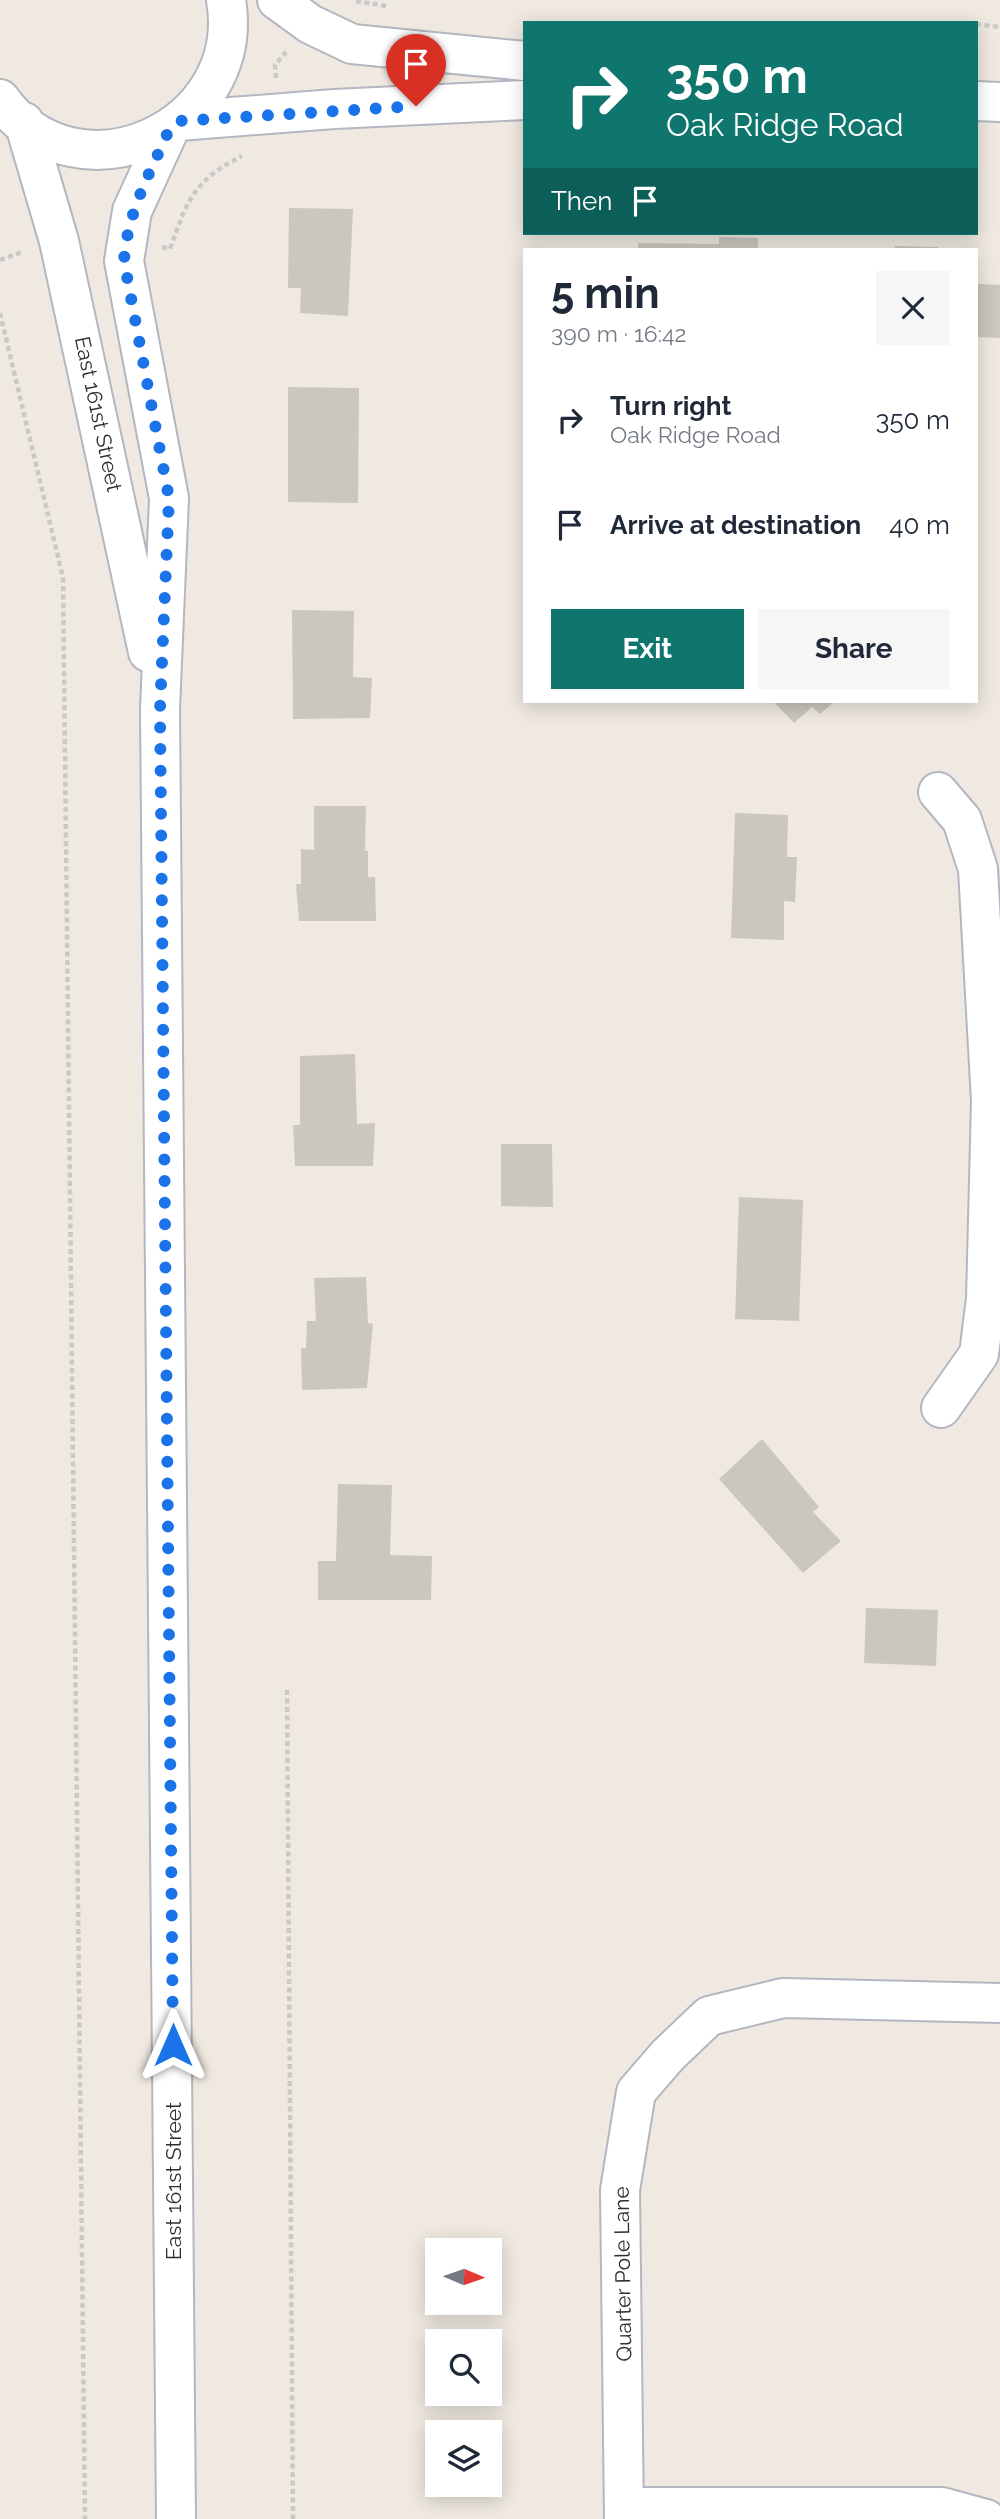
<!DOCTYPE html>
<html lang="en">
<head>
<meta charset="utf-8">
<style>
  :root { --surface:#fff; --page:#f6f6f7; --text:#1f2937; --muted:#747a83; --accent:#0f766e }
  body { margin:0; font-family:Raleway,sans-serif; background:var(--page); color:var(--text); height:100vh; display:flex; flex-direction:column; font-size:26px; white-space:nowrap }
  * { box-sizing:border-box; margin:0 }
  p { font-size:23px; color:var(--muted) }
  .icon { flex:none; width:38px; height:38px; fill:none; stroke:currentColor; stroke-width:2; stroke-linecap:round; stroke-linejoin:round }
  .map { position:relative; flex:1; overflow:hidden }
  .details { position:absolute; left:523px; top:248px; width:455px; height:455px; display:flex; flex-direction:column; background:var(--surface); border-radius:0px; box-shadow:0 4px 18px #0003 }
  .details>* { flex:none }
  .banner { position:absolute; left:523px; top:21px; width:455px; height:214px; border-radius:0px; box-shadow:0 4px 18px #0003; background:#0f766e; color:#fff; overflow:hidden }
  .needle { width:46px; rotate:92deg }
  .buttons { position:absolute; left:425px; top:2238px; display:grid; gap:14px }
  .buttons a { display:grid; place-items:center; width:77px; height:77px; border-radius:0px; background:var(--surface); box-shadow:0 4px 18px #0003; font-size:35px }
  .pin { position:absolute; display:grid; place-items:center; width:60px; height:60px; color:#fff; margin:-72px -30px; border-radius:50% 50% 50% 0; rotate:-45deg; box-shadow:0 0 7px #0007 }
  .pin .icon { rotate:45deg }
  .me { position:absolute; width:77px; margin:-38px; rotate:0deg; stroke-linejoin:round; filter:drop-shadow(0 0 5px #0008) }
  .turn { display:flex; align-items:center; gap:24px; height:147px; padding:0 28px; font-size:32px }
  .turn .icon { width:91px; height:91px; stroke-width:2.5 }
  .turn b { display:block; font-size:49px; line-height:60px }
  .then { display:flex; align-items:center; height:66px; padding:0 28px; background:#0003; gap:14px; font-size:26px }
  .round { display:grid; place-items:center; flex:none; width:74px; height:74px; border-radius:0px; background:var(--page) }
  .headline { display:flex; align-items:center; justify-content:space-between; height:119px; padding:0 28px }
  h1 { font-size:42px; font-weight:700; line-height:52px }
  .cta { display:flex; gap:14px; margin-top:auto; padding:14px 28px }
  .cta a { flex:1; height:80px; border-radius:0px; background:var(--accent); color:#fff; font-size:28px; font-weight:700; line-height:80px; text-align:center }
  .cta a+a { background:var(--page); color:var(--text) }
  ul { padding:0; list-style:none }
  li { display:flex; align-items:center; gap:21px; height:105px; padding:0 28px }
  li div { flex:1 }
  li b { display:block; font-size:26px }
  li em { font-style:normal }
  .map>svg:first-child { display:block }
  .building { fill:#cbc7bf }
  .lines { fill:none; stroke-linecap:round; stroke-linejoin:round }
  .minor-casing { stroke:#b4b7c1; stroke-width:42 }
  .tertiary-casing { stroke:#b4b7c1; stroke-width:42 }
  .path { stroke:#c9c9c9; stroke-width:4.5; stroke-dasharray:5 3.5; stroke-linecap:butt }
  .minor { stroke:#fff; stroke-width:38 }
  .tertiary { stroke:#fff; stroke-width:38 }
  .route { stroke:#1a73e8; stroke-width:12; stroke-dasharray:0 21.6 }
  .labels { text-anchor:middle; stroke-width:5; stroke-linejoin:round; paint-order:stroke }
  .street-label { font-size:21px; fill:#2e2e2e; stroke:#fff }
</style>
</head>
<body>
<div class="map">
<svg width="1000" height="2519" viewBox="0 0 1000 2519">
  <rect width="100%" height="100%" fill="#efe9e1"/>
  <!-- building -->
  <path class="building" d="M289,208L353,209L348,316L300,313L301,288H288Z
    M719,237L758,238V250H638V243L719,244Z
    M895,246L938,247V250H895Z
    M976,284L1000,285V338L976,337Z
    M288,387L359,388L358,503L288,502Z
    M292,610L354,611L353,677L372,678L370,718L293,719Z
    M774,702H834L820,714L812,707L794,723Z
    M314,806H366L365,851H368V877H375L376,921H299L296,884H301V849L314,850Z
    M735,813L788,815L787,857H797L795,902L784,901V940L731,938Z
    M355,1054L357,1124L375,1123L373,1166H295L293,1125H300V1056Z
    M501,1144H552L553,1207L501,1206Z
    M739,1197L803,1200L799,1321L735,1319Z
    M366,1277L368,1323L373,1324L367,1388L302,1390L301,1348H306L307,1321H316L314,1278Z
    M762,1439L819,1507L813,1512L841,1541L803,1573L719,1479Z
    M338,1484L392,1485L390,1555L432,1556L431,1600H318V1561H336Z
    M866,1608L938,1610L936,1666L864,1663Z"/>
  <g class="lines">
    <!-- minor casing -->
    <g class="minor-casing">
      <path id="minor" d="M938,792L962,820L978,869L991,1101L986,1299L979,1354L941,1408
        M624,2507H942L986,2519
        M624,2519L620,2190L636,2092L668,2055L709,2016L783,1998L1000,2003"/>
    </g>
    <!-- tertiary casing -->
    <g class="tertiary-casing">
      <path id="tertiary" d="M277,0L310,24L352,44L525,61
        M0,99C76,206 248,130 226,0
        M976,101L1000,102
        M179,121L334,109L525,100
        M24,122L59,241L148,652
        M169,130L132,211L124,261L169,498L160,709L176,2519"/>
    </g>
    <!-- path -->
    <path class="path" d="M356,1L386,6
      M976,24L1000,27
      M276,78L275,65L286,52
      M162,247L170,249C188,199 193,181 242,156
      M0,260L22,252
      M0,313L63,578L85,2519
      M287,1690L293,2519"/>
    <!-- minor -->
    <use href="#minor" class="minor"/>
    <!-- tertiary -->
    <use href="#tertiary" class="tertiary"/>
  </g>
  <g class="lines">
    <!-- route -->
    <path class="route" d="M173,2045L160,709L169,498L124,261C127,213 150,173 169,130L179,121L416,106"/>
  </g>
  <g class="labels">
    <!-- street labels -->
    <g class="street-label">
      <text transform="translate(98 414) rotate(78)" y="7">East 161st Street</text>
      <text transform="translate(174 2181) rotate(-90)" y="7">East 161st Street</text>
      <text transform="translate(623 2274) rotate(-91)" y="7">Quarter Pole Lane</text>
    </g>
  </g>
</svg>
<div class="buttons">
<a><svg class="needle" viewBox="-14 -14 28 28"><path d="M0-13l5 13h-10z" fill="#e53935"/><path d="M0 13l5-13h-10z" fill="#747a83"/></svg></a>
<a><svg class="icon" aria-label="search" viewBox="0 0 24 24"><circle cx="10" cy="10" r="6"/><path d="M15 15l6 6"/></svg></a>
<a><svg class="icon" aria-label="layers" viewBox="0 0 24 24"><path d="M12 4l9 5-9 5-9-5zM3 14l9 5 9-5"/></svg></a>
</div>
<div class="pin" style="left:416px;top:106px;background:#d93025"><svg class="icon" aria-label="arrive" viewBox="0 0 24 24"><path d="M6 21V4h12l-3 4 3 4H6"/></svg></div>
<svg class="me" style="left:173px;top:2045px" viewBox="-20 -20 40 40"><path d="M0-17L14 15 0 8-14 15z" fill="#1a73e8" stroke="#fff" stroke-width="4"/></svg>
<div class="banner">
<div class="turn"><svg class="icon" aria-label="right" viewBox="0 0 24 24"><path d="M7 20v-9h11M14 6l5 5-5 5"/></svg><div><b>350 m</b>Oak Ridge Road</div></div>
<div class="then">Then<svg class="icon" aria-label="arrive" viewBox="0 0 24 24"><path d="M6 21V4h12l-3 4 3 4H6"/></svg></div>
</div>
<section class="details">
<div class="headline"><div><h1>5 min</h1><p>390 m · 16:42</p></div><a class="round"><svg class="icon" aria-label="close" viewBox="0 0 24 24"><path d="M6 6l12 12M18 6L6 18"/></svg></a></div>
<ul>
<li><svg class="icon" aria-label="right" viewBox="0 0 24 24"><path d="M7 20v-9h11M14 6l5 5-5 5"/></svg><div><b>Turn right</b><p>Oak Ridge Road</p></div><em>350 m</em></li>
<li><svg class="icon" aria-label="arrive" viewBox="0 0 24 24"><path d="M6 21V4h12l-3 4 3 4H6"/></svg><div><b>Arrive at destination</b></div><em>40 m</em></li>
</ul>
<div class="cta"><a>Exit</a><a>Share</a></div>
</section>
</div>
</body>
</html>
